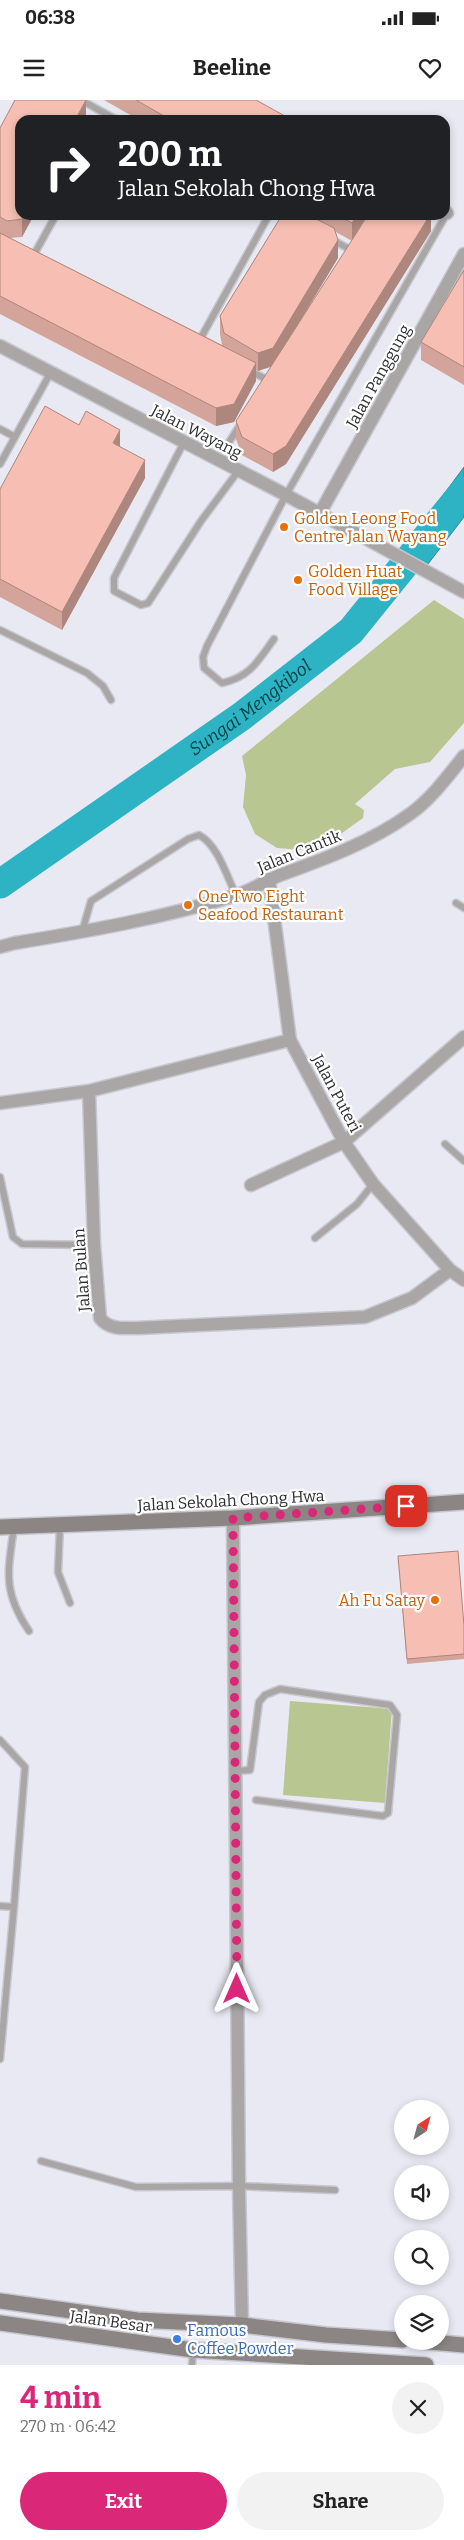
<!DOCTYPE html>
<html lang="en">
<head>
<meta charset="utf-8">
<style>
  :root { --surface:#fff; --page:#f2f2f2; --text:#222; --muted:#767676; --accent:#db2777 }
  body { margin:0; font-family:Bitter,serif; background:var(--page); color:var(--text); height:100vh; display:flex; flex-direction:column; font-size:19px; white-space:nowrap }
  * { box-sizing:border-box; margin:0 }
  p { font-size:16px; color:var(--muted) }
  .icon { flex:none; width:28px; height:28px; fill:none; stroke:currentColor; stroke-width:2; stroke-linecap:round; stroke-linejoin:round }
  .map { position:relative; height:2265px; overflow:hidden }
  .details { display:flex; flex-direction:column; background:var(--surface); flex:1 }
  .details>* { flex:none }
  .banner { position:absolute; left:15px; top:15px; width:435px; height:105px; border-radius:15px; box-shadow:0 2px 8px #0003; background:#202124; color:#fff; overflow:hidden }
  .needle { width:32px; rotate:36deg }
  .controls { position:absolute; left:394px; top:2000px; display:grid; gap:10px }
  .controls a { display:grid; place-items:center; width:55px; height:55px; border-radius:50%; background:var(--surface); box-shadow:0 2px 8px #0003; font-size:25px }
  .pin { position:absolute; display:grid; place-items:center; width:42px; height:42px; color:#fff; margin:-21px; border-radius:10px; box-shadow:0 2px 8px #0006 }
  .me { position:absolute; width:55px; margin:-28px; rotate:0deg; stroke-linejoin:round; filter:drop-shadow(0 0 4px #0008) }
  .turn { display:flex; align-items:center; gap:18px; height:105px; padding:0 20px; font-size:22px }
  .turn .icon { width:65px; height:65px; stroke-width:2.5 }
  .turn b { display:block; font-size:35px; line-height:42px }
  .round { display:grid; place-items:center; flex:none; width:52px; height:52px; border-radius:26px; background:var(--page) }
  .summary { display:flex; align-items:center; justify-content:space-between; height:85px; padding:0 20px }
  h1 { font-size:30px; font-weight:700; line-height:38px; color:var(--accent) }
  .primary-button { display:flex; gap:10px; margin-top:auto; padding:10px 20px }
  .primary-button a { flex:1; height:58px; border-radius:30px; background:var(--accent); color:#fff; font-size:20px; font-weight:700; line-height:58px; text-align:center }
  .primary-button a+a { background:var(--page); color:var(--text) }
  .status { display:flex; justify-content:space-between; align-items:center; height:35px; padding:0 25px; background:var(--surface); direction:ltr }
  .status svg { height:14px; fill:currentColor }
  header { display:flex; justify-content:space-between; align-items:center; height:65px; padding:0 20px; background:var(--surface); font-size:22px; font-weight:700 }
  .map>svg:first-child { display:block }
  .green { fill:#b8c692 }
  .water { fill:#2db3c3; stroke:#2d8b97 }
  .lines { fill:none; stroke-linecap:round; stroke-linejoin:round }
  .river { stroke:#2db3c3; stroke-width:29 }
  .lane-casing { stroke:#c6c7cf; stroke-width:9 }
  .street-casing { stroke:#c6c7cf; stroke-width:15 }
  .secondary-casing { stroke:#c6c7cf; stroke-width:18 }
  .lane { stroke:#aaa6a5; stroke-width:6 }
  .street { stroke:#aaa6a5; stroke-width:12 }
  .secondary { stroke:#8b8583; stroke-width:15 }
  .wall { fill:#d4a49a; fill-rule:evenodd }
  .shaded-wall { fill:#ad867d }
  .building { fill:#f7bfb3; stroke:#ad867d }
  .route { stroke:#db2777; stroke-width:9; stroke-dasharray:0 16.2 }
  .food-dot { fill:#e8710a; stroke:#fff; stroke-width:2 }
  .shop-dot { fill:#3f7fe0; stroke:#fff; stroke-width:2 }
  .labels { text-anchor:middle; stroke-width:4.5; stroke-linejoin:round; paint-order:stroke }
  .street-label { font-size:16px; fill:#2c2d30; stroke:#fff }
  .food-label { font-size:16px; fill:#c56008; stroke:#fff; text-anchor:start }
  .shop-label { font-size:16px; fill:#366cbe; stroke:#fff; text-anchor:start }
  .water-label { font-size:18px; font-style:italic; fill:#054148; stroke:#fff }
</style>
</head>
<body>
<div class="status"><b>06:38</b><svg viewBox="0 0 49 12"><path d="M0 12V9h3v3zM5 12V6h3v6zM10 12V3h3v9zM15 12V0h3v12zM26 1h20v11H26zM47 4h2v5h-2z"/></svg></div>
<header><svg class="icon" aria-label="menu" viewBox="0 0 24 24"><path d="M4 6h16M4 12h16M4 18h16"/></svg>Beeline<svg class="icon" aria-label="heart" viewBox="0 0 24 24"><path d="M12 20l-8-8c-3-5 5-10 8-4 3-6 11-1 8 4z"/></svg></header>
<div class="map">
<svg width="464" height="2265" viewBox="0 0 464 2265">
  <rect width="100%" height="100%" fill="#e8e9f2"/>
  <!-- green -->
  <path class="green" d="M434,500L464,519V623L430,662L395,669L355,704L364,710L363,718L324,746L302,750L277,748L255,734L243,707L246,675L242,656Z
    M290,1601L392,1609L385,1703L283,1695Z"/>
  <!-- water -->
  <path class="water" d="M464,367V417L428,464L404,448Z"/>
  <g class="lines">
    <!-- river -->
    <path class="river" id="s1" d="M0,784L242,616L351,531L464,391"/>
    <!-- lane casing -->
    <g class="lane-casing">
      <path id="lane" d="M81,0L117,20
        M331,139L349,149
        M32,158L56,115
        M198,243L269,115
        M250,271L268,280
        M0,329L15,337
        M184,342L114,478V491L141,505L148,503L152,497L201,421L239,370
        M226,347L240,325
        M0,364L51,272
        M0,530L87,573L103,586L111,600
        M274,539C258,561 250,577 222,583L204,568L203,557L207,546L286,395L447,113
        M456,803L464,808
        M82,832L91,801L188,739L199,735C218,745 227,777 236,795
        M445,1044L464,1061
        M0,1077L13,1137L22,1144L94,1145
        M315,1138L357,1104L373,1084
        M60,1425L58,1472L70,1503
        M14,1427C8,1471 2,1491 29,1531
        M0,1640L25,1667L14,1807L0,1806
        M235,1671L250,1670L259,1602L265,1595L280,1589L390,1605L397,1615L388,1713L383,1716L256,1700
        M0,1959L14,1807
        M41,2061L136,2087L239,2086L335,2090
        M192,2265L193,2251"/>
    </g>
    <!-- street casing -->
    <g class="street-casing">
      <path id="street" d="M445,112L447,113
        M0,246L286,395L464,492
        M320,413L464,154
        M269,779L290,940L344,1042L373,1084L450,1170L464,1180
        M0,847L15,843C89,831 162,818 234,796C251,791 266,780 283,774C327,758 371,742 410,714C431,699 448,676 464,656
        M290,940L89,991L94,1145L100,1218C109,1230 124,1228 138,1228L365,1217L412,1198L450,1170
        M0,1003L89,991
        M251,1085L344,1042L464,937
        M233,1418L239,2086L242,2225"/>
    </g>
    <!-- secondary casing -->
    <g class="secondary-casing">
      <path id="secondary" d="M0,1427L233,1418L464,1402
        M0,2201L137,2220L242,2225L326,2235L402,2240
        M0,2223L193,2250L426,2265
        M418,2241L464,2245"/>
    </g>
    <!-- lane -->
    <use href="#lane" class="lane"/>
    <!-- street -->
    <use href="#street" class="street"/>
    <!-- secondary -->
    <use href="#secondary" class="secondary"/>
  </g>
  <!-- wall -->
  <path class="wall" d="M104,0H256L292,20H139Z
    M86,18L20,115H34L22,137L10,138L222,245L220,234V216L282,115H367L354,137L431,115V131L286,364L273,372L242,355L236,339V321L272,266L258,271L256,270V281L234,322L216,326L0,214V28ZM336,132L352,141L286,243L338,158Z
    M464,170V285L421,260V242Z
    M120,346L145,378L62,530L0,497V389Z
    M398,1456L464,1526V1559L407,1564Z"/>
  <!-- shaded-wall -->
  <path class="shaded-wall" d="M86,0V18L85,20H75Z
    M24,115H34L22,137V119Z
    M357,115H367L352,141V123Z
    M430,115H431V131L286,364L273,372V354Z
    M338,140V158L273,266L258,271V253Z
    M256,263V281L234,322L216,326V308Z
    M120,330V348L113,343Z
    M145,360V378L62,530V512Z"/>
  <!-- building -->
  <path class="building" d="M15,0H86L75,20H20V115H24L22,119L7,121L0,117V28Z
    M136,0H256L292,20H171Z
    M282,115H308L334,128L338,140L273,248L258,253L224,233L220,216Z
    M338,115H357L352,123Z
    M368,115H430L286,346L273,354L242,337L236,321Z
    M0,133L256,263L234,304L216,308L0,196Z
    M464,170V267L421,242Z
    M45,306L79,325L86,311L120,330L113,343L145,360L62,512L0,479V389Z
    M458,1451L464,1526V1554L407,1559L398,1456Z"/>
  <g class="lines">
    <!-- route -->
    <path class="route" d="M237,1889L233,1418L406,1406"/>
  </g>
  <!-- markers -->
  <g class="food-dot">
    <circle cx="284" cy="427" r="5"/>
    <circle cx="298" cy="480" r="5"/>
    <circle cx="188" cy="805" r="5"/>
    <circle cx="435" cy="1500" r="5"/>
  </g>
  <circle class="shop-dot" cx="177" cy="2239" r="5"/>
  <g class="labels">
    <!-- street labels -->
    <g class="street-label">
      <text transform="translate(378 276) rotate(-61)" y="6">Jalan Panggung</text>
      <text transform="translate(197 331) rotate(27)" y="6">Jalan Wayang</text>
      <text transform="translate(299 751) rotate(-22)" y="6">Jalan Cantik</text>
      <text transform="translate(337 993) rotate(62)" y="6">Jalan Puteri</text>
      <text transform="translate(81 1170) rotate(-94)" y="6">Jalan Bulan</text>
      <text transform="translate(231 1400) rotate(-3)" y="6">Jalan Sekolah Chong Hwa</text>
      <text transform="translate(111 2221) rotate(8)" y="6">Jalan Besar</text>
    </g>
    <!-- food labels -->
    <g class="food-label">
      <text x="294" y="424">Golden Leong Food<tspan x="294" dy="18">Centre Jalan Wayang</tspan></text>
      <text x="308" y="477">Golden Huat<tspan x="308" dy="18">Food Village</tspan></text>
      <text x="198" y="802">One Two Eight<tspan x="198" dy="18">Seafood Restaurant</tspan></text>
      <text x="425" y="1506" text-anchor="end">Ah Fu Satay</text>
    </g>
    <!-- shop labels -->
    <g class="shop-label">
      <text x="187" y="2236">Famous<tspan x="187" dy="18">Coffee Powder</tspan></text>
    </g>
    <!-- water labels -->
    <g class="water-label">
      <text dy="6" stroke="none"><textPath href="#s1" startOffset="306">Sungai Mengkibol</textPath></text>
    </g>
  </g>
</svg>
<div class="controls">
<a><svg class="needle" viewBox="-14 -14 28 28"><path d="M0-13l5 13h-10z" fill="#e53935"/><path d="M0 13l5-13h-10z" fill="#767676"/></svg></a>
<a><svg class="icon" aria-label="sound" viewBox="0 0 24 24"><path d="M4 9h4l5-4v14l-5-4H4zM17 9q2 3 0 6"/></svg></a>
<a><svg class="icon" aria-label="search" viewBox="0 0 24 24"><circle cx="10" cy="10" r="6"/><path d="M15 15l6 6"/></svg></a>
<a><svg class="icon" aria-label="layers" viewBox="0 0 24 24"><path d="M12 4l9 5-9 5-9-5zM3 14l9 5 9-5"/></svg></a>
</div>
<div class="pin" style="left:406px;top:1406px;background:#d93025"><svg class="icon" aria-label="arrive" viewBox="0 0 24 24"><path d="M6 21V4h12l-3 4 3 4H6"/></svg></div>
<svg class="me" style="left:237px;top:1889px" viewBox="-20 -20 40 40"><path d="M0-17L14 15 0 8-14 15z" fill="#db2777" stroke="#fff" stroke-width="4"/></svg>
<div class="banner">
<div class="turn"><svg class="icon" aria-label="right" viewBox="0 0 24 24"><path d="M7 20v-9h11M14 6l5 5-5 5"/></svg><div><b>200 m</b>Jalan Sekolah Chong Hwa</div></div>
</div>
</div>
<section class="details">
<div class="summary"><div><h1>4 min</h1><p>270 m · 06:42</p></div><a class="round"><svg class="icon" aria-label="close" viewBox="0 0 24 24"><path d="M6 6l12 12M18 6L6 18"/></svg></a></div>
<div class="primary-button"><a>Exit</a><a>Share</a></div>
</section>
</body>
</html>
